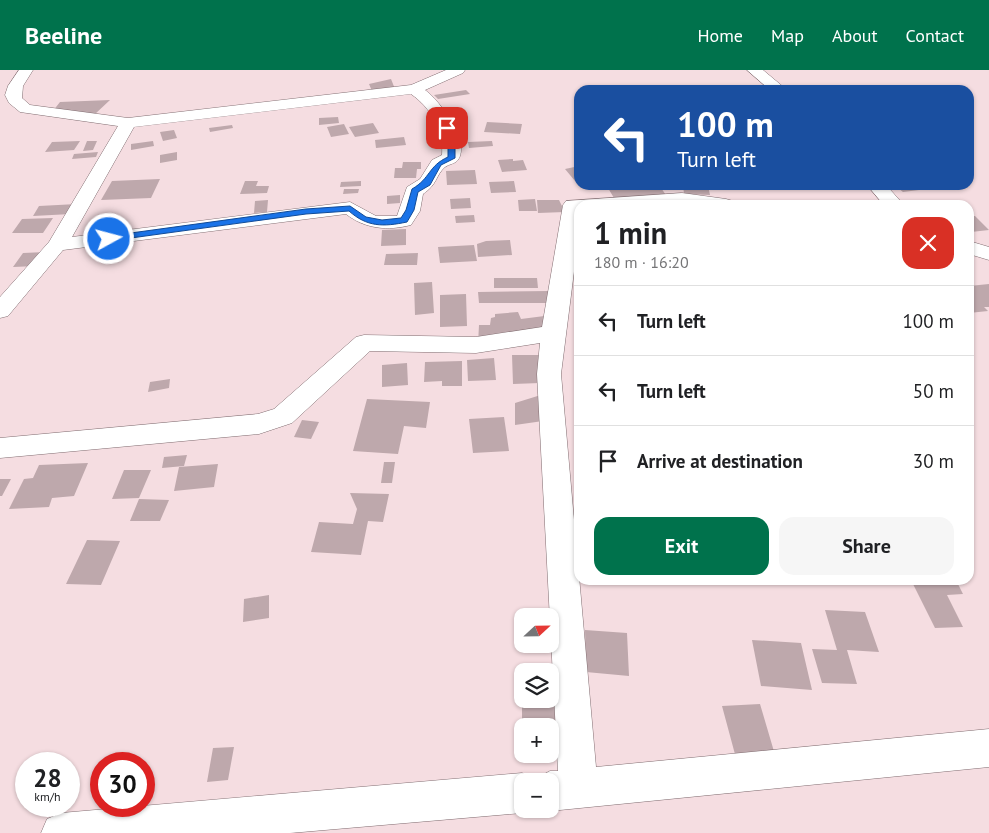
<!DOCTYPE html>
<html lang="en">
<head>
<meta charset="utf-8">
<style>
  :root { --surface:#fff; --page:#f6f6f6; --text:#202124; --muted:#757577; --line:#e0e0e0; --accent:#00724c }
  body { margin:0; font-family:"PT Sans",sans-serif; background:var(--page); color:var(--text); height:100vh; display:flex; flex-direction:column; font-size:19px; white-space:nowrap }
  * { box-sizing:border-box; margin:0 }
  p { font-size:16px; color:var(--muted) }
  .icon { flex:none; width:28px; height:28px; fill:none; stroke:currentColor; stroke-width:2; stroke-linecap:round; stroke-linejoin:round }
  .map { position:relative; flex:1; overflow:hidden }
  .sheet { position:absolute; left:574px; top:130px; width:400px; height:385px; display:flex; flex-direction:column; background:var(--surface); border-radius:15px; box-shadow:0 1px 4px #0004 }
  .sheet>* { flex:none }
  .guide { position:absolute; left:574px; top:15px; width:400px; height:105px; border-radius:15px; box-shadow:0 1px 4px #0004; background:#1a4fa0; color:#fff; overflow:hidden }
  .needle { width:32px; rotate:68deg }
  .controls { position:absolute; left:514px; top:538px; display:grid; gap:10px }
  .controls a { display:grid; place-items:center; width:45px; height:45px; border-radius:10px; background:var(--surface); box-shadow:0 1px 4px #0004; font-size:25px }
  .speed { position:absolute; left:15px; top:682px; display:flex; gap:10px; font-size:25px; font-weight:700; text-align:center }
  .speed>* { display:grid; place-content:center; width:65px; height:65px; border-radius:50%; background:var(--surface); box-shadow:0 1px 4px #0004; line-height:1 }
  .speed small { font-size:12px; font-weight:400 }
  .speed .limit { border:8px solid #d22; background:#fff; color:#111 }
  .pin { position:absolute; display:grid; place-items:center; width:42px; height:42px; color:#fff; margin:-21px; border-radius:10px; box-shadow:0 2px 8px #0006 }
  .me { position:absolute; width:55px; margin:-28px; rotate:83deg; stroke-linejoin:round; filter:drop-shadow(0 0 4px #0008) }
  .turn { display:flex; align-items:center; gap:18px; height:105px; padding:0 20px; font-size:22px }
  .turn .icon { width:65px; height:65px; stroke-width:2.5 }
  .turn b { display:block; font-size:35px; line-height:42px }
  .round { display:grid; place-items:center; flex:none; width:52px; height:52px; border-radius:15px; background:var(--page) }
  .head { display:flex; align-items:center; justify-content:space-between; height:85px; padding:0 20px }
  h1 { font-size:30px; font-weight:800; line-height:38px }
  .action { display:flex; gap:10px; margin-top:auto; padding:10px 20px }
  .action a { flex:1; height:58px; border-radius:15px; background:var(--accent); color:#fff; font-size:20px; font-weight:800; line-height:58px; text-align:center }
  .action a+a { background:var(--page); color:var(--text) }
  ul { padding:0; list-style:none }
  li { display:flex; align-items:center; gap:15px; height:70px; padding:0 20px; border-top:1px solid var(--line) }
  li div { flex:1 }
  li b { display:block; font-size:19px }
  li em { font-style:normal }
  header { display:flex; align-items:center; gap:30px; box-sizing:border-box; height:70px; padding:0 25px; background:var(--accent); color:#fff }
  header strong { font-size:24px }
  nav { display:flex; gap:28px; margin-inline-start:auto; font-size:18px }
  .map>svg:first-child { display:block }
  .building { fill:#bea8ac }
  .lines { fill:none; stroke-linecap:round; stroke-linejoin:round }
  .street-casing { stroke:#816d71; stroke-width:1 }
  .street { fill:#fff; fill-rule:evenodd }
  .route { fill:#1a73e8; stroke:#114b97 }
</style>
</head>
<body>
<header>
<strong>Beeline</strong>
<nav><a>Home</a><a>Map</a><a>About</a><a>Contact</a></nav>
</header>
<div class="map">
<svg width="989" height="763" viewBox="0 0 989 763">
  <rect width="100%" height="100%" fill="#f5dde1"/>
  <!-- building -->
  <path class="building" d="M391,9L395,19L372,21L369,14Z
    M466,20L470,24L438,29L434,25Z
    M110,30L94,45L49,46L60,32Z
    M465,42L468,48L457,49L454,44Z
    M338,47L339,53L319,55V48Z
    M487,52L522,54L520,64L484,62Z
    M373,53L379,63L355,67L349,57Z
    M344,54L349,64L331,67L327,57Z
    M232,55L233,58L210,62L209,58Z
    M174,60L177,68L163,71L160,62Z
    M404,67L406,75L376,78L375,70Z
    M80,71L74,80L45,82L52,72Z
    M87,71H97L93,80L83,81Z
    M153,71L154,76L131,80V74Z
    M492,71L493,76L469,78L468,72Z
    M98,82L96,87L72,89L74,84Z
    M177,82V90L160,93V85Z
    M513,89V91L523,90L527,100L502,102L498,90Z
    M403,92H421V99H417L416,108H394L395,98H402Z
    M579,96V110L575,111L565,99Z
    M475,100L477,114L447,115L446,101Z
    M160,109L151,128L101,130L112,111Z
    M245,111H258L256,116H269L267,123L240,124Z
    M361,111V116L340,117L341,112Z
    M514,111L516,122L491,123L489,112Z
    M633,115L634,118L659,115L668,128L617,133L608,118Z
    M683,115H708L710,125L684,124Z
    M780,115H805L808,119L783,120Z
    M894,115H913L919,120L903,122Z
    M344,119H359L358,123L343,124Z
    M400,125V133L387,134V126Z
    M470,128L471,138L451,139L450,129Z
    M535,129L537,141H519L518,130Z
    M268,130L267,142L254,143L255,131Z
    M537,130H559L565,142L538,143Z
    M77,134L71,144L33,146L39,136Z
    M474,145L475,152L456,153L455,146Z
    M969,146H975L989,160L971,162L969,160Z
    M53,148L43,163H12L22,149Z
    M406,159V175L381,176L382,160Z
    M510,170L512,185L478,187L477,174L486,171Z
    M474,175L477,191L440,193L438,177Z
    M46,182L36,196L13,197L23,183Z
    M418,183L417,195H384L386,184Z
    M494,208H537L538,218H494Z
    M432,212L434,243L415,245L414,213Z
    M989,214V237H984L988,241L969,243V216Z
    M549,221L551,233H479L478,222Z
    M466,224L467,256L440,257V225Z
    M518,242L521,249L560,244L562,255L478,274L479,255H490L491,248L495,247V244Z
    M512,285H549L540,313L513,314Z
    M494,288L496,310L468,311L467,290Z
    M462,291V316H442V311L424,312L425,292Z
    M407,293L408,315L382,317V295Z
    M170,309L169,318L148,322L150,312Z
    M544,324L550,350L515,355V333Z
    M367,329L430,332L426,358L404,356L398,384L353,381Z
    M504,347L509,381L473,383L469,349Z
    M302,350L319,352L311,369L294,367Z
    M187,385L184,396L162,398L164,387Z
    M384,392H395L392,413H381Z
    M88,393L74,426L52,428L49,437L9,439L24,409L33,408L39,395Z
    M218,394L214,417L174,421L179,397Z
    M124,400H151L139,428L112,429Z
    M0,409H11L2,426H0Z
    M350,423L389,424L383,452L368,451L361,485L311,482L319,452L353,454L357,439Z
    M139,429L169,430L160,451H130Z
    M572,462H579V494H578Z
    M87,470L120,471L101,515L66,514Z
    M911,510H956L963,524L947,525L963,557L935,558Z
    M269,525V548L243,552L244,529Z
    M825,540L865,542L879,582L847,580L857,614L822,613L812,579L837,580Z
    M585,560L627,563L629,606L586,602Z
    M752,570L801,573L812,620L761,616Z
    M550,613L567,614L569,672L550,671V656H522V629H550Z
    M760,634L783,712L743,714L722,636Z
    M234,677L228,710L207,712L213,678Z"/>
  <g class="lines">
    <!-- street casing -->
    <g class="street-casing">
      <path id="street" d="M19,0H33L23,16L22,28L30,35L128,48L411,15L446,0H465L463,3L425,20C439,30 471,71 458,90C455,94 449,94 445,97C435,106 438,114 423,124L420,141L411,155C388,161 365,159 346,144L63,180L8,246L0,248V227L49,172L118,56L20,42L9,33L5,25L8,16ZM411,24C431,38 444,60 442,85L432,90L420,109L407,117L397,146H376L350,132L72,167L134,57Z
        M747,0H763L787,20H770Z
        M867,115H886L904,135H884Z
        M682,123L726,129L733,131L736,135H579V162L561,304L596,697L989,659V697L550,741L546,739H550V711H522V739H531L522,743L290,763H41L47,749L61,743L522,703L535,709L550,701H558L537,304L540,273L476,283L370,281L292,353L259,364L0,388V368L258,344L274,339L356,267L364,265L476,267L542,257L563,135L566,131Z
        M969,171L989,177V190L969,184Z"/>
    </g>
    <!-- street -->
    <use href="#street" class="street"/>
  </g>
  <!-- route -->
  <path class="route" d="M445,56H450L455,70V88L441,95L430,115L418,122L414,140L407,152C383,157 367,157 349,141L306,144L109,171L105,169L109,166L306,139L350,136L366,147L382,150L401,148L406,140L412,119C431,108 428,96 448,87V70Z"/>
</svg>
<div class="controls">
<a><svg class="needle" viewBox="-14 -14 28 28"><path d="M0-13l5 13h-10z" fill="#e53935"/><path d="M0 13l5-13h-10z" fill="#757577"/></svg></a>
<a><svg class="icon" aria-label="layers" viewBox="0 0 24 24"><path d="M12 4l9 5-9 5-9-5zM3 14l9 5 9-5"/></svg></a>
<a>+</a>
<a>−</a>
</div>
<div class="speed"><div>28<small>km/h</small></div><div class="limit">30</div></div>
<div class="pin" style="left:447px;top:58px;background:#d93025"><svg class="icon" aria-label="arrive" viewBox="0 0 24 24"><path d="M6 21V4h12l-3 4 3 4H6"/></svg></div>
<svg class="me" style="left:109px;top:169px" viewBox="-20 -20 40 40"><circle r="17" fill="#1a73e8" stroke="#fff" stroke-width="3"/><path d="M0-11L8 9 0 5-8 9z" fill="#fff"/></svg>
<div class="guide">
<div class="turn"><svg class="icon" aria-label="left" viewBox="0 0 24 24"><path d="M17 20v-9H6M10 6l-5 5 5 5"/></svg><div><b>100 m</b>Turn left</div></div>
</div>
<section class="sheet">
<div class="head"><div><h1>1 min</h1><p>180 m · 16:20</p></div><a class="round" style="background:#d93025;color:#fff"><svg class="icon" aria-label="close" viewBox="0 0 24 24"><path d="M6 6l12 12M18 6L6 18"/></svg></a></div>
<ul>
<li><svg class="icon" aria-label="left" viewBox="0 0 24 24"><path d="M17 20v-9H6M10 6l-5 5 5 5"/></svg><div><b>Turn left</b></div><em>100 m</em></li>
<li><svg class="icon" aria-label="left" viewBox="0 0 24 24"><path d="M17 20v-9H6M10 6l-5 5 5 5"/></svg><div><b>Turn left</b></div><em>50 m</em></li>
<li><svg class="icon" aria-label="arrive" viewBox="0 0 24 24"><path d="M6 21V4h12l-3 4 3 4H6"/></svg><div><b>Arrive at destination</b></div><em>30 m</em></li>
</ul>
<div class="action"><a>Exit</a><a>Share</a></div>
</section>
</div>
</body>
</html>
